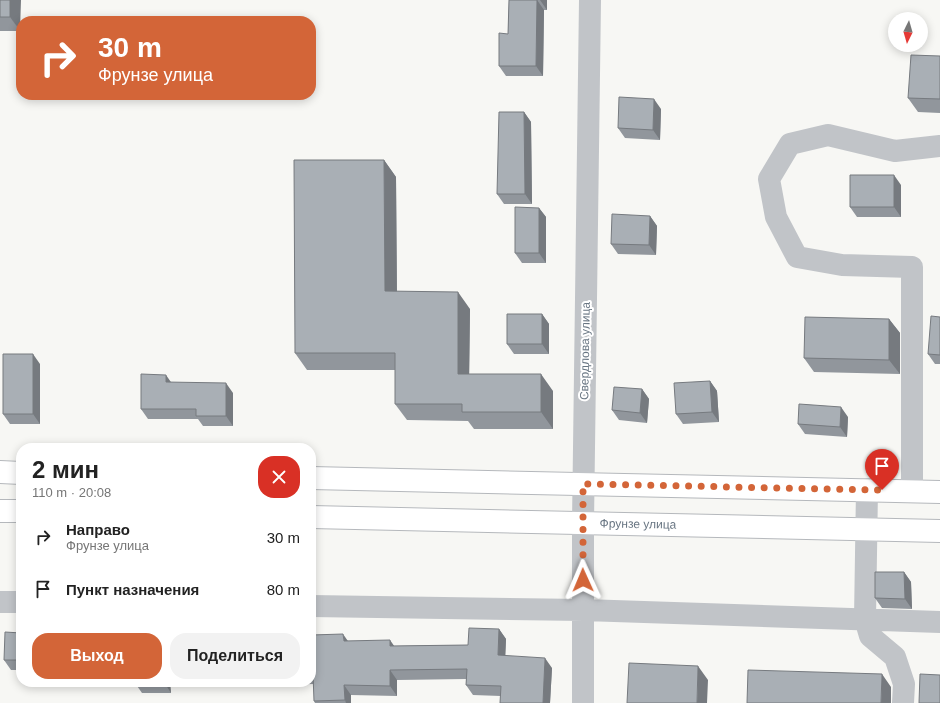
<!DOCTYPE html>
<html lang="ru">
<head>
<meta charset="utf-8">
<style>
  :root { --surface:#fff; --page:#f2f2f2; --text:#222; --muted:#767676; --accent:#d36538 }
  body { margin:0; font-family:Arial,sans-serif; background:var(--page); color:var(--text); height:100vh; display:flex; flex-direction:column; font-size:15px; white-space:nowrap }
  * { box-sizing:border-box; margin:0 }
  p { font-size:13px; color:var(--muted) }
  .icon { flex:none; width:22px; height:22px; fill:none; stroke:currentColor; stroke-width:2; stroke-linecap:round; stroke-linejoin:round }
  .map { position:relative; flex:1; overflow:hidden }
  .side { position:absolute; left:16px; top:443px; width:300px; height:244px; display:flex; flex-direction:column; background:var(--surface); border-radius:16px; box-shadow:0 2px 10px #0003 }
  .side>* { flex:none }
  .guide { position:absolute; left:16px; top:16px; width:300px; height:84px; border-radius:16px; box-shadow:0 2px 10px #0003; background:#d36538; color:#fff; overflow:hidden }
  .needle { width:26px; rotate:185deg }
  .buttons { position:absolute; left:888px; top:12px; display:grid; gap:8px }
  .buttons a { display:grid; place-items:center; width:40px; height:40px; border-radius:50%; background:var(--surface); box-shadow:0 2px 10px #0003; font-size:20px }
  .pin { position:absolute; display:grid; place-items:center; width:34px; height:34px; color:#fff; margin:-41px -17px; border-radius:50% 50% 50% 0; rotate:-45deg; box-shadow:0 0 4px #0007 }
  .pin .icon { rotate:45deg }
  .me { position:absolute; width:44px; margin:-22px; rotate:359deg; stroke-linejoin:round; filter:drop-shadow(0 0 3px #0008) }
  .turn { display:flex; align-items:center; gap:14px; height:84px; padding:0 16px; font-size:18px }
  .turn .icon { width:52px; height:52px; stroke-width:2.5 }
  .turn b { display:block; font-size:28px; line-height:34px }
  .round { display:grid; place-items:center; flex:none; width:42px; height:42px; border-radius:16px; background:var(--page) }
  .summary { display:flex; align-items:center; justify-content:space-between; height:68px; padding:0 16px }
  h1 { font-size:24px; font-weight:600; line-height:30px }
  .primary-button { display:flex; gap:8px; margin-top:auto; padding:8px 16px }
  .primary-button a { flex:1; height:46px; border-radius:16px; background:var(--accent); color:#fff; font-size:16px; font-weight:600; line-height:46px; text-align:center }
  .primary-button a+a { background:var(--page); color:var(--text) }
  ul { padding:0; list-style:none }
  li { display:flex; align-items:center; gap:12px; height:52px; padding:0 16px }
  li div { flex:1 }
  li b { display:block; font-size:15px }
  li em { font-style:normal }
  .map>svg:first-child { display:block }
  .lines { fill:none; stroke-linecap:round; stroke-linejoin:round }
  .primary-casing { stroke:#b5b8bc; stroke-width:24 }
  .street { stroke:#c1c4c8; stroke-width:22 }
  .primary { stroke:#fff; stroke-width:22 }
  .wall { fill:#91969c }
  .shaded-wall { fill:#767a7f }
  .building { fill:#a9afb5; stroke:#767a7f }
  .route { stroke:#d36538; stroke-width:7; stroke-dasharray:0 12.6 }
  .labels { text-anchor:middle; stroke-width:4; stroke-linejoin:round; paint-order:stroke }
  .street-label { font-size:12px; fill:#697683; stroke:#fff }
</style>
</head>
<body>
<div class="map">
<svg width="940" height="703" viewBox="0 0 940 703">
  <rect width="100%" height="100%" fill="#f7f7f4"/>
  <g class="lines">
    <!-- primary casing -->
    <g class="primary-casing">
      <path id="primary" d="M0,472L21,473
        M311,478L940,492
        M0,511H21
        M311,517L940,531"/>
    </g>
    <!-- street -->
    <path class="street" d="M867,489L865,619L870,636L895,657L904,684L903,703
      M912,491V267L842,265L797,257L776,217L769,179L790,144L828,135L895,151L940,146
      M0,602H21
      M311,606L584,610L940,622
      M583,703V523L590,0"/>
    <!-- primary -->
    <use href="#primary" class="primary"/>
  </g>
  <!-- wall -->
  <path class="wall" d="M0,0L20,31H0Z
    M509,0H547V10H544L543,76H506L499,66L508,34Z
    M940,56V113L918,112L908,98Z
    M661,109L660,140L625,138L618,128Z
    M524,112L531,122L532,204H504L497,194Z
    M384,160L396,177L397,292L470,309L469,374L553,391V429H474L468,421L407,420L395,404V370H307L295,353Z
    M901,185V217H857L850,207Z
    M539,208L546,217V263H522L515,253Z
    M650,216L657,226L656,255L618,254L611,244Z
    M542,314L549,324V354H514L507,344Z
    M940,317V364H935L928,354Z
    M889,319L900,333V374L814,372L804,358Z
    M40,364V424H10L3,414Z
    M710,381L717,391L719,422L683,424L676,414Z
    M171,383L233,393V426H203L198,419H148L141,409Z
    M642,389L649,399L647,423L619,420L612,410Z
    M848,417L847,437L805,434L798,424Z
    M904,572L911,582L912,609L882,608L875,598Z
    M499,629L506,639L505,656L552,668L550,703H500L501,696L473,695L466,685V679L397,680V696L351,695V703H315L314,701V684L273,685L271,682H311V635L348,641L394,646L468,645Z
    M21,633V670H11L4,660Z
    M135,682H213V684L170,683L171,693H142L135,683Z"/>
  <!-- shaded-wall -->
  <path class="shaded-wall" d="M10,0H21L20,31L10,17Z
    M537,0L544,10L543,76L536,66Z
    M540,0H547V10Z
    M654,99L661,109L660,140L653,130Z
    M524,112L531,122L532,204L525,194Z
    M384,160L396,177L397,308L385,291Z
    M894,175L901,185V217L894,207Z
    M539,208L546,217V263L539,253Z
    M650,216L657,226L656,255L649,245Z
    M458,292L470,309L469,390L458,374Z
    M542,314L549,324V354L542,344Z
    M889,319L900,333V374L889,360Z
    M33,354L40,364V424L33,414Z
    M541,374L553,391V429L541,412Z
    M166,375L173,385L166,382Z
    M710,381L717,391L719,422L712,412Z
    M226,383L233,393V426L226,416Z
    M642,389L649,399L647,423L640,413Z
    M841,407L848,417L847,437L840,427Z
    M904,572L911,582L912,609L905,599Z
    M499,629L506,639L505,665L498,655Z
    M343,634L350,644L344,641Z
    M390,640L397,650L390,646Z
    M545,658L552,668L550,703H543Z
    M698,666L708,680L707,703H697Z
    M390,670L397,680V696L390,686Z
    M882,674L891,687V703H881Z
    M164,682H170V683L171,693Z
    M344,685L351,695V703H346L345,700Z"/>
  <!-- building -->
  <path class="building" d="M0,0H10V17H0Z
    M509,0H537L536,66H499V33L508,34Z
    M911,55L940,56V99L908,98Z
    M619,97L654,99L653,130L618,128Z
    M499,112H524L525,194H497Z
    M294,160H384L385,291L458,292V374H541V412H462V404H395V353H295Z
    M850,175H894V207H850Z
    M515,207L539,208V253H515Z
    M612,214L650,216L649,245L611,244Z
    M507,314H542V344H507Z
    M931,316L940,317V355L928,354Z
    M805,317L889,319V360L804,358Z
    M3,354H33V414H3Z
    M141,374L166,375V382L226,383V416H196V409H141Z
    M710,381L712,412L676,414L674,383Z
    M614,387L642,389L640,413L612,410Z
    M799,404L841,407L840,427L798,424Z
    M875,572H904L905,599L875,598Z
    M469,628L499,629L498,655L545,658L543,703H500L501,686L466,685L467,669L390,670V686L344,685L345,700L314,701L313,674H311V635L343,634L344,641L390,640V646L468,645Z
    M5,632L21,633V660H4Z
    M629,663L698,666L697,703H627Z
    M748,670L882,674L881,703H747Z
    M920,674L940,675V703H919Z
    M135,682H164V683H135Z"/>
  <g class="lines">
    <!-- route -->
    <path class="route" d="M583,580V484L882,490"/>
  </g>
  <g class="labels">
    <!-- street labels -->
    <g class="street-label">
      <text transform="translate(585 351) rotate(-89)" y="4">Свердлова улица</text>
      <text transform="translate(638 524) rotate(1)" y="4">Фрунзе улица</text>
    </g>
  </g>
</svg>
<div class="buttons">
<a><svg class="needle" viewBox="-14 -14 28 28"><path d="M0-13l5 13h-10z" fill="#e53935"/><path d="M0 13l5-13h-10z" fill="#767676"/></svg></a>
</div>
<div class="pin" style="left:882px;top:490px;background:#d93025"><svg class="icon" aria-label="arrive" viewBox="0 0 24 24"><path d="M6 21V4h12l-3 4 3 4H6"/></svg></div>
<svg class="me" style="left:583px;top:580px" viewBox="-20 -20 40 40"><path d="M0-17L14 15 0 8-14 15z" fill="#d36538" stroke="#fff" stroke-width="4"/></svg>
<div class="guide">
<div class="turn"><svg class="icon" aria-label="right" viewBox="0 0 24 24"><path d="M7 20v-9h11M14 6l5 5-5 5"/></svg><div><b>30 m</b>Фрунзе улица</div></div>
</div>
<section class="side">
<div class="summary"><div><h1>2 мин</h1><p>110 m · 20:08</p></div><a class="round" style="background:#d93025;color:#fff"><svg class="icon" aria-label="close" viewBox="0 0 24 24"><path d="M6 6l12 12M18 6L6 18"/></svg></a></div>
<ul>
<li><svg class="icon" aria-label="right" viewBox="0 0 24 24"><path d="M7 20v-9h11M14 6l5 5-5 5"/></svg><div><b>Направо</b><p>Фрунзе улица</p></div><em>30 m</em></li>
<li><svg class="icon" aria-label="arrive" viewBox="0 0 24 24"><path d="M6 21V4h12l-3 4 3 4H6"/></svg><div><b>Пункт назначения</b></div><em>80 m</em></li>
</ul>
<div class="primary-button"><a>Выход</a><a>Поделиться</a></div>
</section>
</div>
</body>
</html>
